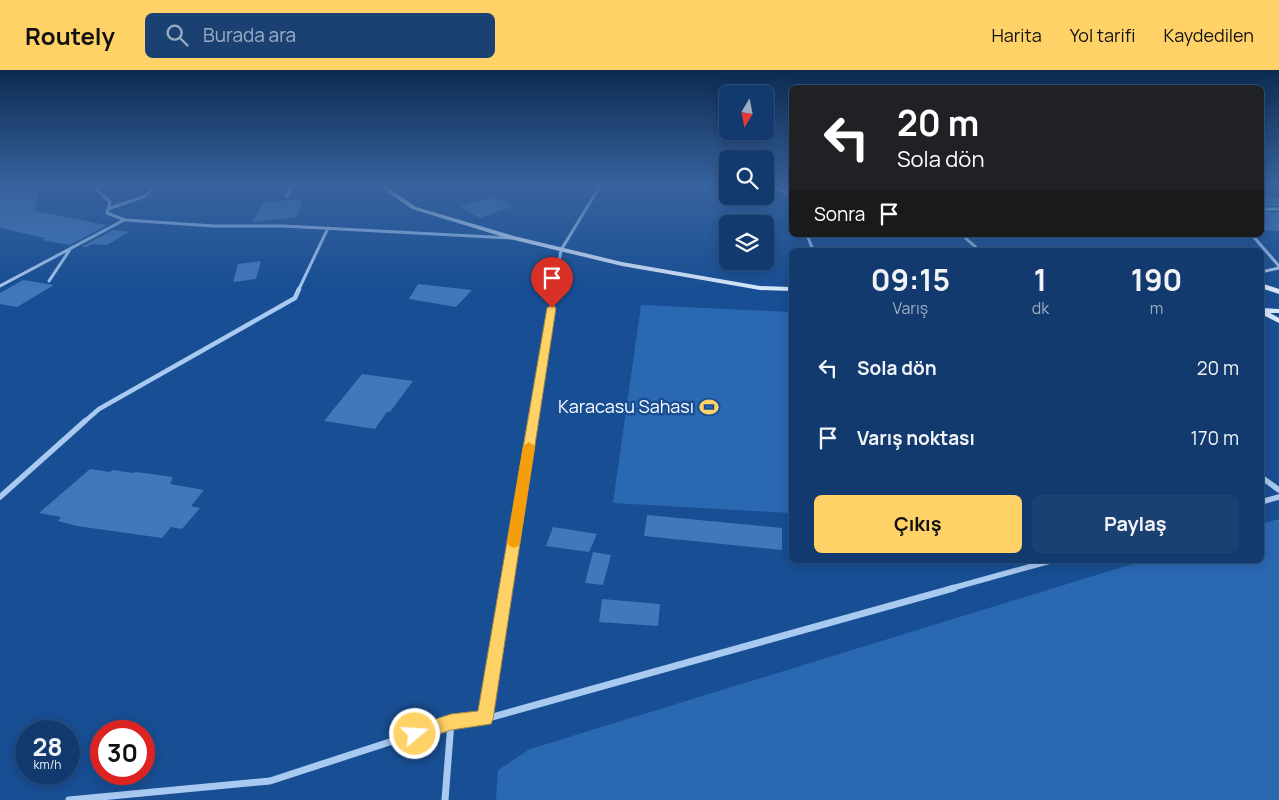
<!DOCTYPE html>
<html lang="tr">
<head>
<meta charset="utf-8">
<style>
  :root { --surface:#123a6e; --page:#1b4173; --text:#f1f3f6; --muted:#9cadc2; --line:#315481; --accent:#ffd267 }
  body { margin:0; font-family:Manrope,sans-serif; background:var(--page); color:var(--text); height:100vh; display:flex; flex-direction:column; font-size:19px; white-space:nowrap }
  * { box-sizing:border-box; margin:0 }
  p { font-size:16px; color:var(--muted) }
  .icon { flex:none; width:28px; height:28px; fill:none; stroke:currentColor; stroke-width:2; stroke-linecap:round; stroke-linejoin:round }
  .map { position:relative; flex:1; overflow:hidden }
  .details { position:absolute; left:789px; top:178px; width:475px; height:315px; display:flex; flex-direction:column; background:var(--surface); border-radius:8px; box-shadow:0 2px 12px #0003,0 0 0 1px var(--line) }
  .details>* { flex:none }
  .banner { position:absolute; left:789px; top:15px; width:475px; height:152px; border-radius:8px; box-shadow:0 2px 12px #0003,0 0 0 1px var(--line); background:#202124; color:#fff; overflow:hidden }
  .needle { width:32px; rotate:190deg }
  .controls { position:absolute; left:719px; top:15px; display:grid; gap:10px }
  .controls a { display:grid; place-items:center; width:55px; height:55px; border-radius:8px; background:var(--surface); box-shadow:0 2px 12px #0003,0 0 0 1px var(--line); font-size:25px }
  .speed { position:absolute; left:15px; top:650px; display:flex; gap:10px; font-size:25px; font-weight:700; text-align:center }
  .speed>* { display:grid; place-content:center; width:65px; height:65px; border-radius:50%; background:var(--surface); box-shadow:0 2px 12px #0003,0 0 0 1px var(--line); line-height:1 }
  .speed small { font-size:12px; font-weight:400 }
  .speed .limit { border:8px solid #d22; background:#fff; color:#111 }
  .pin { position:absolute; display:grid; place-items:center; width:42px; height:42px; color:#fff; margin:-51px -21px; border-radius:50% 50% 50% 0; rotate:-45deg; box-shadow:0 0 5px #0007 }
  .pin .icon { rotate:45deg }
  .me { position:absolute; width:55px; margin:-28px; rotate:72deg; stroke-linejoin:round; filter:drop-shadow(0 0 4px #0008) }
  .turn { display:flex; align-items:center; gap:18px; height:105px; padding:0 25px; font-size:22px }
  .turn .icon { width:65px; height:65px; stroke-width:2.5 }
  .turn b { display:block; font-size:35px; line-height:42px }
  .then { display:flex; align-items:center; height:48px; padding:0 25px; background:#0003; gap:10px; font-size:19px }
  .eta { display:flex; justify-content:space-evenly; align-items:center; height:85px; text-align:center }
  .eta b { font-size:30px; font-weight:700; line-height:35px }
  .cta { display:flex; gap:10px; margin-top:auto; padding:10px 25px }
  .cta a { flex:1; height:58px; border-radius:8px; background:var(--accent); color:#111; font-size:20px; font-weight:700; line-height:58px; text-align:center }
  .cta a+a { background:var(--page); color:var(--text) }
  ul { padding:0; list-style:none }
  li { display:flex; align-items:center; gap:15px; height:70px; padding:0 25px }
  li div { flex:1 }
  li b { display:block; font-size:19px }
  li em { font-style:normal }
  header { display:flex; align-items:center; gap:30px; box-sizing:border-box; height:70px; padding:0 25px; background:var(--accent); color:#111 }
  header strong { font-size:24px }
  nav { display:flex; gap:28px; margin-inline-start:auto; font-size:18px }
  .search { width:350px; height:45px; background:var(--page); display:flex; align-items:center; gap:12px; box-sizing:border-box; padding:0 18px; border-radius:8px; color:var(--muted); font-size:19px }
  .map>svg:first-child { display:block }
  .green { fill:#2b68b2 }
  .building { fill:#4177bb }
  .lines { fill:none; stroke-linecap:round; stroke-linejoin:round }
  .street-far3 { stroke:#a8c9f0; stroke-width:3 }
  .street-far2 { stroke:#a8c9f0; stroke-width:4.5 }
  .street-far1 { stroke:#a8c9f0; stroke-width:5.5 }
  .street { stroke:#a8c9f0; stroke-width:7 }
  .secondary { fill:#d6e6fb; fill-rule:evenodd }
  .route { fill:#ffd267; stroke:#a68843 }
  .slow { fill:#f59e0b }
  .labels { text-anchor:middle; stroke-width:5; stroke-linejoin:round; paint-order:stroke }
  .poi-label { font-size:18px; fill:#fff; stroke:#184e93; text-anchor:end }
</style>
</head>
<body>
<header>
<strong>Routely</strong>
<div class="search"><svg class="icon" aria-label="search" viewBox="0 0 24 24"><circle cx="10" cy="10" r="6"/><path d="M15 15l6 6"/></svg>Burada ara</div>
<nav><a>Harita</a><a>Yol tarifi</a><a>Kaydedilen</a></nav>
</header>
<div class="map">
<svg width="1279" height="730" viewBox="0 0 1279 730">
  <rect width="100%" height="100%" fill="#184e93"/>
  <!-- green -->
  <path class="green" d="M641,235L791,242V443L613,433Z
    M1279,449V730H496L498,700L530,679L1145,490H1261V454Z"/>
  <!-- building -->
  <path class="building" d="M9,119L38,122L35,141L107,155L70,175L42,170L45,168L0,158V123Z
    M492,126L513,136L480,148L460,137Z
    M1261,127L1279,128V136H1261Z
    M303,129L296,147L253,152L263,132Z
    M1261,142H1279V161L1261,160Z
    M113,160L129,162L107,175L93,174L87,177H81Z
    M261,191L256,209L233,212L238,194Z
    M23,210L54,215L17,237L0,234V223Z
    M418,214L472,220L456,237L409,229Z
    M362,304L413,311L390,342H387L375,359L324,351Z
    M90,399L110,402L113,400L133,403L136,402L173,407L170,414L204,420L191,436L200,438L182,459L171,457L162,468L77,456L58,451L61,447L39,443Z
    M647,445L782,458V480L644,466Z
    M553,457L597,464L589,482L546,476Z
    M593,482L611,485L603,515L585,513Z
    M602,529L660,534L658,556L599,552Z"/>
  <g class="lines">
    <!-- street-far3 -->
    <path class="street-far3" d="M93,116L110,132L107,143L125,150L214,156H284L512,168
      M773,116L789,125
      M785,116L791,130
      M287,126L293,116
      M108,139L145,126L156,116
      M1261,139H1279
      M807,165L813,180
      M962,165L979,180
      M1252,165L1279,196
      M1261,202L1279,198
      M49,211L71,178
      M0,216L124,150
      M298,221L328,158
      M554,221L561,180L600,116"/>
    <!-- street-far2 -->
    <path class="street-far2" d="M84,352L99,339L295,228L299,219
      M533,352L555,219"/>
    <!-- street-far1 -->
    <path class="street-far1" d="M1261,407L1279,420
      M0,427L85,351
      M1261,432L1279,427
      M506,519L533,351
      M949,519L1054,490"/>
    <!-- street -->
    <path class="street" d="M485,649L506,518
      M69,730L270,711L451,652L485,649L954,518
      M445,730L451,652"/>
    <!-- secondary -->
    <path class="secondary" d="M379,116H386L416,137L514,166L622,192L760,216L791,217V221L760,220L622,196L510,169L412,139Z
      M1261,213L1279,219V224L1261,218Z
      M1261,238L1279,239V243H1270L1279,248V253L1261,244Z"/>
  </g>
  <!-- sky -->
  <linearGradient id="sky" x2="0" y2="1"><stop stop-color="#0d2b51"/><stop offset="0.53" stop-color="#37639e"/><stop offset="1" stop-color="#37639e" stop-opacity="0"/></linearGradient>
  <rect width="1279" height="218" fill="url(#sky)"/>
  <!-- route -->
  <path class="route" d="M552,235L556,238L493,649L491,654L451,660L415,672L409,670L406,664L409,658L451,644L478,641L547,238Z"/>
  <!-- slow -->
  <path class="slow" d="M529,372L535,376L520,473L518,476L514,478L509,476L507,473L523,376Z"/>
  <!-- icons -->
  <defs>
    <g id="stadium-bare" transform="scale(1.5)"><path d="M0-5a6.5 5 0 1 0 0 10a6.5 5 0 1 0 0-10ZM-3.5-1.8h7v3.6h-7Z" fill="#ffd267" stroke="#184e93" stroke-width="2.5" paint-order="stroke"/></g>
  </defs>
  <g fill-rule="evenodd">
    <use href="#stadium-bare" x="709" y="337"/>
  </g>
  <g class="labels">
    <!-- poi labels -->
    <g class="poi-label">
      <text x="694" y="343">Karacasu Sahası</text>
    </g>
  </g>
</svg>
<div class="controls">
<a><svg class="needle" viewBox="-14 -14 28 28"><path d="M0-13l5 13h-10z" fill="#e53935"/><path d="M0 13l5-13h-10z" fill="#9cadc2"/></svg></a>
<a><svg class="icon" aria-label="search" viewBox="0 0 24 24"><circle cx="10" cy="10" r="6"/><path d="M15 15l6 6"/></svg></a>
<a><svg class="icon" aria-label="layers" viewBox="0 0 24 24"><path d="M12 4l9 5-9 5-9-5zM3 14l9 5 9-5"/></svg></a>
</div>
<div class="speed"><div>28<small>km/h</small></div><div class="limit">30</div></div>
<div class="pin" style="left:552px;top:238px;background:#d93025"><svg class="icon" aria-label="arrive" viewBox="0 0 24 24"><path d="M6 21V4h12l-3 4 3 4H6"/></svg></div>
<svg class="me" style="left:415px;top:664px" viewBox="-20 -20 40 40"><circle r="17" fill="#ffd267" stroke="#fff" stroke-width="3"/><path d="M0-11L8 9 0 5-8 9z" fill="#fff"/></svg>
<div class="banner">
<div class="turn"><svg class="icon" aria-label="left" viewBox="0 0 24 24"><path d="M17 20v-9H6M10 6l-5 5 5 5"/></svg><div><b>20 m</b>Sola dön</div></div>
<div class="then">Sonra<svg class="icon" aria-label="arrive" viewBox="0 0 24 24"><path d="M6 21V4h12l-3 4 3 4H6"/></svg></div>
</div>
<section class="details">
<div class="eta">
<div><b>09:15</b><p>Varış</p></div>
<div><b>1</b><p>dk</p></div>
<div><b>190</b><p>m</p></div>
</div>
<ul>
<li><svg class="icon" aria-label="left" viewBox="0 0 24 24"><path d="M17 20v-9H6M10 6l-5 5 5 5"/></svg><div><b>Sola dön</b></div><em>20 m</em></li>
<li><svg class="icon" aria-label="arrive" viewBox="0 0 24 24"><path d="M6 21V4h12l-3 4 3 4H6"/></svg><div><b>Varış noktası</b></div><em>170 m</em></li>
</ul>
<div class="cta"><a>Çıkış</a><a>Paylaş</a></div>
</section>
</div>
</body>
</html>
